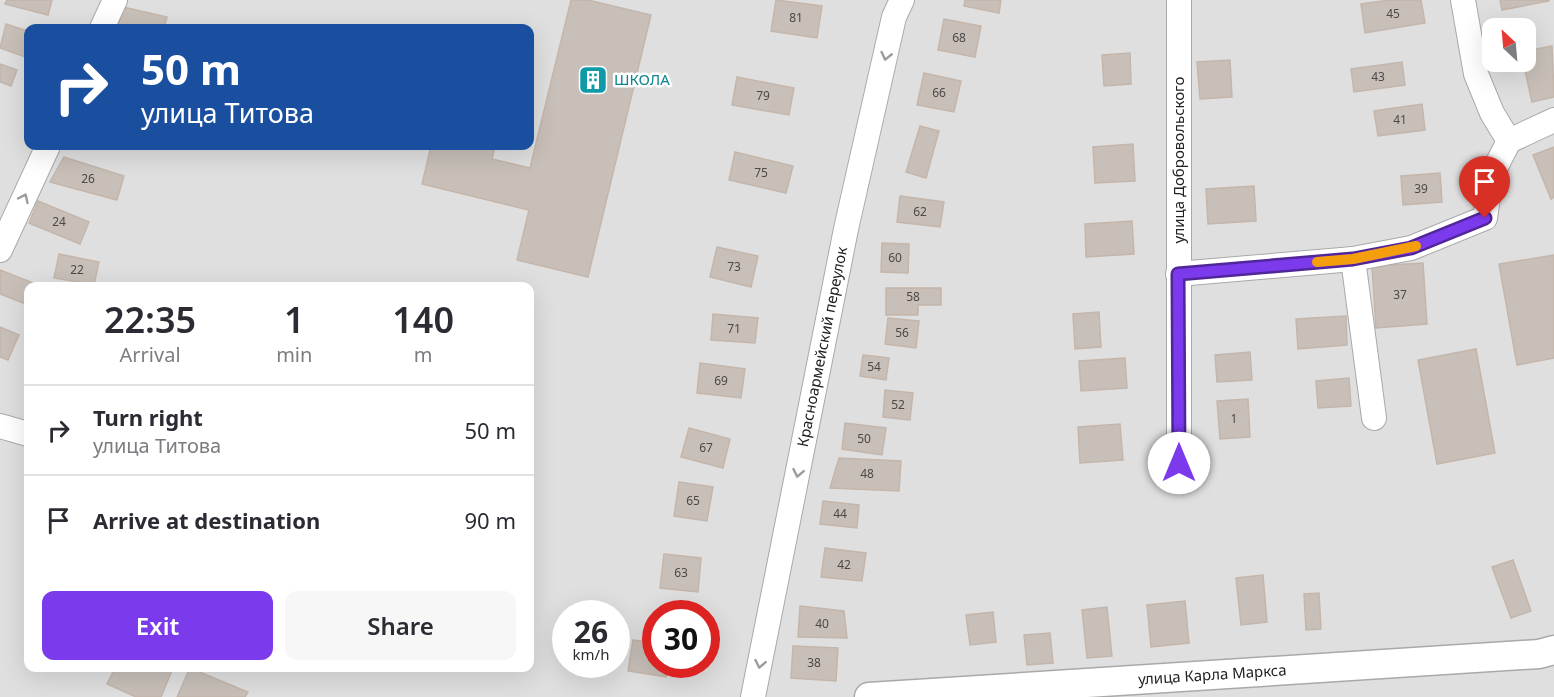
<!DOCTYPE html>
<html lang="en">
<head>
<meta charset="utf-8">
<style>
  :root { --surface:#fff; --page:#f7f7f7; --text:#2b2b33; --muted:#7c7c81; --line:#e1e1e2; --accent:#7c3aed }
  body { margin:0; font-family:"Noto Sans",sans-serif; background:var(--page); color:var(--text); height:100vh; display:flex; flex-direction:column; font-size:22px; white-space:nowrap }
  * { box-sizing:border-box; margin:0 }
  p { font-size:20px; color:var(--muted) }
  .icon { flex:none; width:33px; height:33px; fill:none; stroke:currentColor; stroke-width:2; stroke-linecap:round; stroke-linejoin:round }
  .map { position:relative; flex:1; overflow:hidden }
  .details { position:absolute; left:24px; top:282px; width:510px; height:390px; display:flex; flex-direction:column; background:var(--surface); border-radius:12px; box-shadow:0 6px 24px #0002 }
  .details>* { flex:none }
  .top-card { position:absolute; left:24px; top:24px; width:510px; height:126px; border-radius:12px; box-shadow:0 6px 24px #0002; background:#1a4fa0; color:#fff; overflow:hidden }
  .needle { width:39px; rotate:334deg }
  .controls { position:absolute; left:1482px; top:18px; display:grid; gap:12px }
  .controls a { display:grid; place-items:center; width:54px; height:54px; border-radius:12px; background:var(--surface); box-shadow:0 6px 24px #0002; font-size:30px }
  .speed { position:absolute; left:552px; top:600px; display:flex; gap:12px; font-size:30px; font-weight:700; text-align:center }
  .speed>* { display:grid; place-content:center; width:78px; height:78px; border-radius:50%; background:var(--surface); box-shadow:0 6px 24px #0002; line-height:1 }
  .speed small { font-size:15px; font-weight:400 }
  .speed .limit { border:9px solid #d22; background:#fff; color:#111 }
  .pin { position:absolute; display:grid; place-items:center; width:51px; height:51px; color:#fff; margin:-62px -26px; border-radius:50% 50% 50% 0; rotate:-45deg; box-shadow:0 0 6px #0007 }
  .pin .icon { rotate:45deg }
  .me { position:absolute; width:66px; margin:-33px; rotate:0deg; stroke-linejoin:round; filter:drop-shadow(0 0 4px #0008) }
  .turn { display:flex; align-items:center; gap:21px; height:126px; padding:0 18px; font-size:27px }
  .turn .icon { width:78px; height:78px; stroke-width:2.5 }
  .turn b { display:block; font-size:42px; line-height:51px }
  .eta { display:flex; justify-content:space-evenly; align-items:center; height:102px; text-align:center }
  .eta b { font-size:36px; font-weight:600; line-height:42px }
  .cta { display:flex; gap:12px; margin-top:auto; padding:12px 18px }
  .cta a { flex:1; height:69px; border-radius:12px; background:var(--accent); color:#fff; font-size:24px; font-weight:600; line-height:69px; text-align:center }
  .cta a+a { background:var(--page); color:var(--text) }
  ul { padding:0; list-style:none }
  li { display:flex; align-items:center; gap:18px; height:90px; padding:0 18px; border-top:2px solid var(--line) }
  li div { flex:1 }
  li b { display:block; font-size:22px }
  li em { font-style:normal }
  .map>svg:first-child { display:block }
  .residential { fill:#e0dfdf; fill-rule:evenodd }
  .building { fill:#c7bfb8; stroke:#c4b6ab; stroke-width:1.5 }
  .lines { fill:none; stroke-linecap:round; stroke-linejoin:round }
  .minor-casing { stroke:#a9a9a9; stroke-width:26 }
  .tertiary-casing { stroke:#a9a9a9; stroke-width:31 }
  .minor { stroke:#fff; stroke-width:24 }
  .tertiary { stroke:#fff; stroke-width:28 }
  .oneway { stroke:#9c9c9c }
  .route-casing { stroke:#51269a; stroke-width:15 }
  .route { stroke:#7c3aed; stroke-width:10 }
  .slow { stroke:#f59e0b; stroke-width:10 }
  .labels { text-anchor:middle; stroke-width:5; stroke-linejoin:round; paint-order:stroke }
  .number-label { font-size:12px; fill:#4b4948 }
  .culture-label { font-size:15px; fill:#0d838f; stroke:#fff; text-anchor:start }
  .street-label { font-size:15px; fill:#222; stroke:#fff }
</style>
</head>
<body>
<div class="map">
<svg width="1554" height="697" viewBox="0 0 1554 697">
  <rect width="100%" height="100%" fill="#f2efe9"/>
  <!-- residential -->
  <path class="residential" d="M0,0H1554V697H0ZM28,28H530V146H28ZM1492,28H1526V62H1492ZM28,286H530V668H28ZM566,614H616V664H566ZM656,614H706V664H656Z"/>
  <!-- building -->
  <path class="building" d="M7,0H52L48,15L5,4Z
    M571,0H588L651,15L588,277L517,260L529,210L422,184L431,146H495L492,159L530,168Z
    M776,0L822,6L817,38L771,31Z
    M965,0H1001L999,13L964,6Z
    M1390,0H1421L1425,23L1365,33L1361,4Z
    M1500,0H1549V1L1502,10Z
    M123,7L167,17L164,28L118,27Z
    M944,19L981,26L975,57L938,50Z
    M6,24L28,31V58L0,48Z
    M1552,46L1554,97L1532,102L1523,62H1526V51Z
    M1130,53L1131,84L1104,86L1102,55Z
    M1230,60L1232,97L1200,99L1197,62Z
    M1402,62L1405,85L1354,92L1351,69Z
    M0,64L17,70L11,86L0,82Z
    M924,73L961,81L954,112L917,105Z
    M737,77L794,88L789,115L732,105Z
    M1422,104L1425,130L1378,136L1374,111Z
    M920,126L939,131L926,178L906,172Z
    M1133,144L1135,181L1095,183L1093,147Z
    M1554,147V197L1551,199L1533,155Z
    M735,152L793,166L786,193L729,180Z
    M64,157L124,176L117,200L50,182Z
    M1440,173L1442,202L1403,205L1401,176Z
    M1254,186L1256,221L1208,224L1206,189Z
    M900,196L944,202L940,227L897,222Z
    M38,201L89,222L80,244L29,223Z
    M1132,221L1134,254L1086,257L1085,224Z
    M882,243L909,244L908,273L881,272Z
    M717,247L758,256L751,287L710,277Z
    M59,254L99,262L94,285L54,278Z
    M1554,255V358L1517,365L1499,264Z
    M1423,263L1427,324L1376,328L1372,266Z
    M0,270L36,284L28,286V305L0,294Z
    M886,288H941V305H918V315H886Z
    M1099,312L1101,347L1075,349L1073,314Z
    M713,314L758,318L755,343L711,340Z
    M1346,316L1347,345L1298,349L1296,319Z
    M888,318L919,321L916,348L885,344Z
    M0,327L19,335L8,360L0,357Z
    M1476,349L1495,453L1437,464L1418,360Z
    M1250,352L1252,380L1217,382L1215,355Z
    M863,355L889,358L886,380L860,376Z
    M1125,358L1127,388L1081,391L1079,361Z
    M700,363L745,369L741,398L697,393Z
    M1349,378L1351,406L1318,408L1316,381Z
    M885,390L913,393L910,420L883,417Z
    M1248,399L1250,437L1220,439L1217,401Z
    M845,423L886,428L882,455L842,449Z
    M1120,424L1123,460L1080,463L1078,427Z
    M689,428L730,439L723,468L681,457Z
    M839,458L901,461L899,491L830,488Z
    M679,482L713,487L707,521L674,516Z
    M823,501L859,505L857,528L820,524Z
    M825,548L866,553L862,581L821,577Z
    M664,554L701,558L698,592L660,588Z
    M1513,560L1531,611L1511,618L1492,567Z
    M1263,575L1267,622L1241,625L1236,578Z
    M1319,593L1321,629L1306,630L1304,594Z
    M1185,601L1189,643L1151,647L1147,605Z
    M800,606L844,611L847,638L798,637Z
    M1107,607L1112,656L1087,658L1082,610Z
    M993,612L996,642L970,645L966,615Z
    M1050,633L1053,663L1027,665L1024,635Z
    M633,640L656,643V664H668L666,677L628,671Z
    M793,646L838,648L836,681L791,678Z
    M115,668H173L161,697H136L107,684Z
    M190,668L248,692L245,697H177Z"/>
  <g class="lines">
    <!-- minor casing -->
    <g class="minor-casing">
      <g id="minor">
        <path d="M1463,0L1476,74L1492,113L1509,141"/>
        <path d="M102,28L115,0"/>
        <path d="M0,250L48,146"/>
        <path d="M1353,259L1374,418"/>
        <path d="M1178,274L1353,259L1411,248L1485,218L1491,176L1509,141L1554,120"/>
        <path d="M0,426L28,434"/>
        <path d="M1179,463V0"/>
        <path id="s1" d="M753,697L846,229L894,17L902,0"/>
      </g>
    </g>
    <!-- tertiary casing -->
    <g class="tertiary-casing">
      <g id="tertiary">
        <path id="s2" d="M869,697L1539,654L1554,650"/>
      </g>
    </g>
    <!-- minor -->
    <use href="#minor" class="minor"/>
    <!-- tertiary -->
    <use href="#tertiary" class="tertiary"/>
  </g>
  <!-- one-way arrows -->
  <defs><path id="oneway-chevron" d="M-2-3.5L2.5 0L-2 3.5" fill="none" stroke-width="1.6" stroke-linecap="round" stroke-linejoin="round" transform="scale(1.5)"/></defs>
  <g class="oneway">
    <use href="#oneway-chevron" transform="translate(886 56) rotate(103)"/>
    <use href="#oneway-chevron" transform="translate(24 198) rotate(-65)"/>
    <use href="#oneway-chevron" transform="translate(798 473) rotate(101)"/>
    <use href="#oneway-chevron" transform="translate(760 664) rotate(101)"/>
  </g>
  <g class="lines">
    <!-- route casing -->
    <g class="route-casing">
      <path id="route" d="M1179,463L1178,274L1353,259L1411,248L1485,218"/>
    </g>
    <!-- route -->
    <use href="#route" class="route"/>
    <!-- slow -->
    <path class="slow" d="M1317,262L1353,259L1416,246"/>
  </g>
  <!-- icons -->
  <defs>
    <g id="building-square" transform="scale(1.5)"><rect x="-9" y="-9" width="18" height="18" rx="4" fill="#0f9aa8" stroke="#fff"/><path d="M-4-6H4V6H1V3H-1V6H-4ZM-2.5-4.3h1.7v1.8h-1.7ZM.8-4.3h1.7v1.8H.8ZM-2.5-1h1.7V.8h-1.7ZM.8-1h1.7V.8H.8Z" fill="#fff"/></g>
  </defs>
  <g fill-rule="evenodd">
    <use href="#building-square" x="593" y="80"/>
  </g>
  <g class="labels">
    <!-- number labels -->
    <g class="number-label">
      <text x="1393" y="18">45</text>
      <text x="796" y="22">81</text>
      <text x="959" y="42">68</text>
      <text x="1378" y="81">43</text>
      <text x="939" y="97">66</text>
      <text x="763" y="100">79</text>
      <text x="1400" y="124">41</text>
      <text x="761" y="177">75</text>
      <text x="88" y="183">26</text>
      <text x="1421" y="193">39</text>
      <text x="920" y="216">62</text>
      <text x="59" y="226">24</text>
      <text x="895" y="262">60</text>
      <text x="734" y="271">73</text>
      <text x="77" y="274">22</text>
      <text x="1400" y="299">37</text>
      <text x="913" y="301">58</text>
      <text x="734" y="333">71</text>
      <text x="902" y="337">56</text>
      <text x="874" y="371">54</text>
      <text x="721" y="385">69</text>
      <text x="898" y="409">52</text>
      <text x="1234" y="423">1</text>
      <text x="864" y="443">50</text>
      <text x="706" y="452">67</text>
      <text x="867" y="478">48</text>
      <text x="693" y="505">65</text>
      <text x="840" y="518">44</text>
      <text x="844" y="569">42</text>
      <text x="681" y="577">63</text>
      <text x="822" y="628">40</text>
      <text x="814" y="667">38</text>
    </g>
    <!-- culture labels -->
    <g class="culture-label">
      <text x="614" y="85">ШКОЛА</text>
    </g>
    <!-- street labels -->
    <g class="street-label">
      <text transform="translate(1179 160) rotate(-90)" y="5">улица Добровольского</text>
      <text dy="5" stroke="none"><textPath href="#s1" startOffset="357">Красноармейский переулок</textPath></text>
      <text dy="5" stroke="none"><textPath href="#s2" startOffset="344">улица Карла Маркса</textPath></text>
    </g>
  </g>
</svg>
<div class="controls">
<a><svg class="needle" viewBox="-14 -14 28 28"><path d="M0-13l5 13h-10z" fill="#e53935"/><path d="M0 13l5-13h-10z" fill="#7c7c81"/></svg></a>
</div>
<div class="speed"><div>26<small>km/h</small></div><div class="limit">30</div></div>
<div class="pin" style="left:1485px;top:218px;background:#d93025"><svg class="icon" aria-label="arrive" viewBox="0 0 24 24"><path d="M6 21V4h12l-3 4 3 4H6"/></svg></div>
<svg class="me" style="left:1179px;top:463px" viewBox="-20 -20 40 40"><circle r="19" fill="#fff"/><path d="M0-13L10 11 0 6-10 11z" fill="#7c3aed"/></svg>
<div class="top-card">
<div class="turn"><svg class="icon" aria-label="right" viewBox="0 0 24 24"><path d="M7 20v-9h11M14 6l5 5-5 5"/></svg><div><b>50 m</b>улица Титова</div></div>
</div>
<section class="details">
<div class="eta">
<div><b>22:35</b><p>Arrival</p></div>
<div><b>1</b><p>min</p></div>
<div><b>140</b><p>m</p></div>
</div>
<ul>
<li><svg class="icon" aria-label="right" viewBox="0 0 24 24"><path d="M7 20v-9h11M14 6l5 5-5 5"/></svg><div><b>Turn right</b><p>улица Титова</p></div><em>50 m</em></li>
<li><svg class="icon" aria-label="arrive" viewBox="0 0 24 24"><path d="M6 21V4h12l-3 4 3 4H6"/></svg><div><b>Arrive at destination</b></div><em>90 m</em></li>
</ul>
<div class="cta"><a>Exit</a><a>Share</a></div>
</section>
</div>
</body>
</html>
